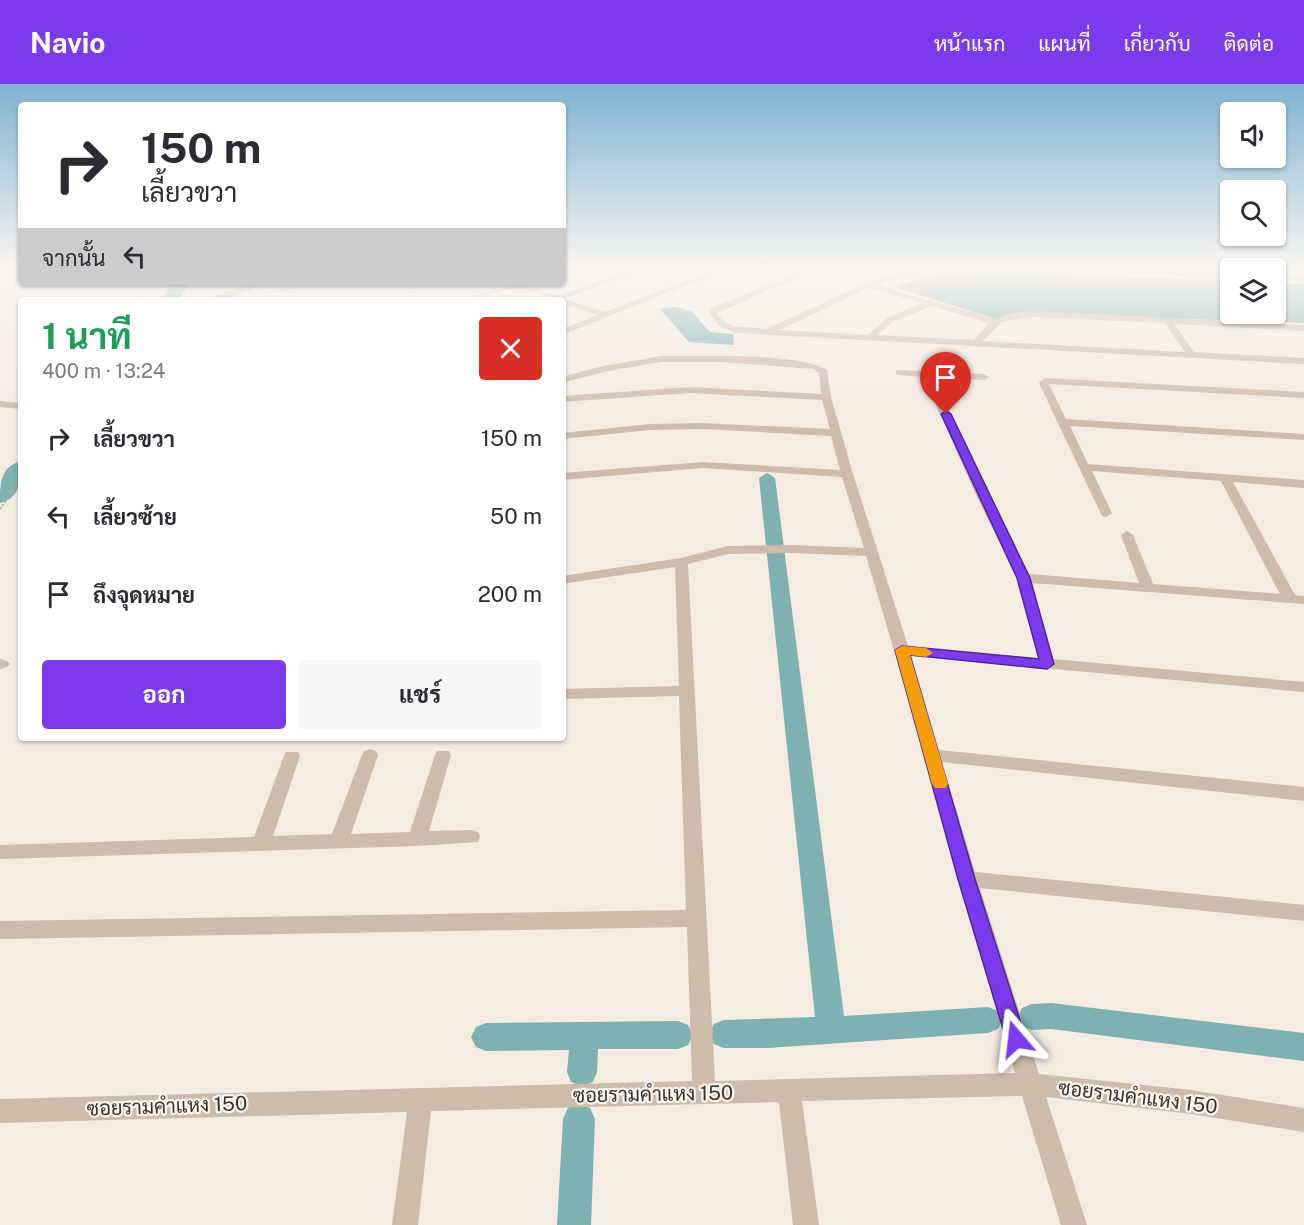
<!DOCTYPE html>
<html lang="th">
<head>
<meta charset="utf-8">
<style>
  :root { --surface:#fff; --page:#f7f7f7; --text:#2b2b33; --muted:#7c7c81; --accent:#7c3aed }
  body { margin:0; font-family:"Public Sans",Sarabun,sans-serif; background:var(--page); color:var(--text); height:100vh; display:flex; flex-direction:column; font-size:22px; white-space:nowrap }
  * { box-sizing:border-box; margin:0 }
  p { font-size:20px; color:var(--muted) }
  .icon { flex:none; width:33px; height:33px; fill:none; stroke:currentColor; stroke-width:2; stroke-linecap:round; stroke-linejoin:round }
  .map { position:relative; flex:1; overflow:hidden }
  .panel { position:absolute; left:18px; top:213px; width:548px; height:444px; display:flex; flex-direction:column; background:var(--surface); border-radius:6px; box-shadow:0 2px 4px #0004 }
  .panel>* { flex:none }
  .banner { position:absolute; left:18px; top:18px; width:548px; height:183px; border-radius:6px; box-shadow:0 2px 4px #0004; background:#fff; color:var(--text); overflow:hidden }
  .tools { position:absolute; left:1220px; top:18px; display:grid; gap:12px }
  .tools a { display:grid; place-items:center; width:66px; height:66px; border-radius:6px; background:var(--surface); box-shadow:0 2px 4px #0004; font-size:30px }
  .pin { position:absolute; display:grid; place-items:center; width:51px; height:51px; color:#fff; margin:-62px -26px; border-radius:50% 50% 50% 0; rotate:-45deg; box-shadow:0 0 6px #0007 }
  .pin .icon { rotate:45deg }
  .me { position:absolute; width:66px; margin:-33px; rotate:343deg; stroke-linejoin:round; filter:drop-shadow(0 0 4px #0008) }
  .turn { display:flex; align-items:center; gap:21px; height:126px; padding:0 24px; font-size:27px }
  .turn .icon { width:78px; height:78px; stroke-width:2.5 }
  .turn b { display:block; font-size:42px; line-height:51px }
  .then { display:flex; align-items:center; height:57px; padding:0 24px; background:#0003; gap:12px; font-size:22px }
  .round { display:grid; place-items:center; flex:none; width:63px; height:63px; border-radius:6px; background:var(--page) }
  .headline { display:flex; align-items:center; justify-content:space-between; height:102px; padding:0 24px }
  h1 { font-size:36px; font-weight:700; line-height:45px; color:#1e9e55 }
  .primary-button { display:flex; gap:12px; margin-top:auto; padding:12px 24px }
  .primary-button a { flex:1; height:69px; border-radius:6px; background:var(--accent); color:#fff; font-size:24px; font-weight:700; line-height:69px; text-align:center }
  .primary-button a+a { background:var(--page); color:var(--text) }
  ul { padding:0; list-style:none }
  li { display:flex; align-items:center; gap:18px; height:78px; padding:0 24px }
  li div { flex:1 }
  li b { display:block; font-size:22px }
  li em { font-style:normal }
  header { display:flex; align-items:center; gap:36px; box-sizing:border-box; height:84px; padding:0 30px; background:var(--accent); color:#fff }
  header strong { font-size:28px }
  nav { display:flex; gap:33px; margin-inline-start:auto; font-size:21px }
  .map>svg:first-child { display:block }
  .water { fill:#7fb0b2 }
  .lines { fill:none; stroke-linecap:round; stroke-linejoin:round }
  .canal { fill:#7fb0b2; fill-rule:evenodd }
  .river { fill:#7fb0b2; fill-rule:evenodd }
  .path-far1 { stroke:#b9a596; stroke-width:1.5; stroke-dasharray:1.5 1.5; stroke-linecap:butt }
  .path { stroke:#b9a596; stroke-width:2; stroke-dasharray:2 2; stroke-linecap:butt }
  .minor { fill:#cdbbac; fill-rule:evenodd }
  .route { fill:#7c3aed; stroke:#51269a; stroke-width:1.5 }
  .slow { fill:#f59e0b }
  .labels { text-anchor:middle; stroke-width:4.5; stroke-linejoin:round; paint-order:stroke }
  .near-street-label { font-size:20px; fill:#3b302b; stroke:#fbf5ee }
</style>
</head>
<body>
<header>
<strong>Navio</strong>
<nav><a>หน้าแรก</a><a>แผนที่</a><a>เกี่ยวกับ</a><a>ติดต่อ</a></nav>
</header>
<div class="map">
<svg width="1304" height="1141" viewBox="0 0 1304 1141">
  <rect width="100%" height="100%" fill="#f4ebe1"/>
  <!-- water -->
  <path class="water" d="M1003,188L1230,197V230H1275V199L1304,200V239L1019,229L995,235L894,203L927,191Z
    M675,223L691,227L710,248L733,250L734,261L689,258L660,225Z"/>
  <g class="lines">
    <!-- canal -->
    <path class="canal" d="M767,389L775,394L844,932L988,923L998,927L1002,936L998,945L988,949L767,964H724L714,960L709,950L714,940L724,936L815,933L759,394Z
      M1051,919L1304,949V977L1051,945L1032,946L1022,942L1018,933L1022,924L1032,920Z
      M678,937L688,941L693,951L688,961L678,965H598L597,988L593,998L582,1002L571,998L567,988L569,966L486,967L476,963L471,953L476,943L486,939Z
      M579,1019L590,1024L595,1035L591,1141H557L563,1035L568,1024Z"/>
    <!-- river -->
    <path class="river" d="M172,198H190L178,216H160Z
      M21,377C21,396 21,414 0,419C0,400 0,383 21,377Z"/>
    <!-- path-far1 -->
    <path class="path-far1" d="M407,205L438,198
      M267,209L323,198
      M190,216L192,198"/>
    <!-- path -->
    <path class="path" d="M0,425L21,396"/>
    <!-- minor -->
    <path class="minor" d="M640,183H650L564,215L605,228L722,183H732L562,251V245L597,231L562,220V216C547,216 532,203 518,204C500,205 482,216 463,216L512,201L508,198H519L557,212Z
      M813,183H822L717,229L722,236L732,242L766,245L873,196L914,186L955,183L952,185L914,190L876,201L994,235L1012,229L1031,227L1304,241V247L1174,240L1194,268L1304,274V280L736,249L719,242L709,229L713,223ZM869,204L922,219L887,234L868,251L779,246ZM931,222L989,239L974,256L877,251L893,238ZM1031,233L1165,239L1185,268L983,257L1002,238Z
      M983,183H1043L1230,189V193L987,185Z
      M1275,192L1304,193V197L1275,196Z
      M254,198H265C249,210 224,216 204,216Z
      M398,214H406L407,216H394Z
      M661,272C697,272 800,269 827,286L831,313L853,390L908,562L1038,574L1017,494L975,409L924,293L899,291L896,290V286L984,290L989,293L984,296L934,293L987,409L1029,490L1139,499L1121,451L1127,447L1133,451L1153,500L1280,510L1221,397L1092,387L1112,429L1106,433L1102,432L1039,299L1045,294L1304,308V314L1049,300L1066,335L1304,350V356L1070,342L1088,380L1304,396V404L1233,398L1295,511L1304,512V520L1032,499L1053,575L1304,598V608L911,572L939,666L1304,703V717L942,678L975,788L1304,821V837L980,804L1039,990L1191,1006L1304,1024V1048L1191,1030L1046,1013L1087,1141H1061L1022,1012L802,1017L819,1141H793L779,1018L431,1027L418,1141H392L407,1028L0,1039V1015L692,997L687,843L0,855V837L686,826L679,612L562,615V605L679,602L675,483L562,500V492L681,474L728,462L793,461L864,464L842,393L703,384L562,396V389L703,378L840,386L831,352L702,345L650,346L562,355V349L650,340L702,339L830,345L822,316L689,309L562,318V312L689,303L821,310L819,289L813,285L723,278H661L604,288L562,299V293L603,282ZM793,469L866,472C918,644 964,817 1015,989L715,997L688,480L728,470Z
      M0,317L21,319V325L0,323Z
      M0,575L7,577L10,580L7,583L0,585Z
      M370,665L376,667L378,671L351,750L410,748L435,671L437,667H449L451,671L429,747L471,746L478,748L480,753L478,758L417,762L0,775V761L254,753L284,672L286,668H298L300,672L273,752L332,750L362,671L364,667Z"/>
  </g>
  <!-- sky -->
  <linearGradient id="sky" x2="0" y2="1"><stop stop-color="#7eb2d2"/><stop offset="0.54" stop-color="#faf6f2"/><stop offset="1" stop-color="#faf6f2" stop-opacity="0"/></linearGradient>
  <rect width="1304" height="342" fill="url(#sky)"/>
  <!-- route -->
  <path class="route" d="M946,327L951,330L1030,494L1054,580L1047,585L910,571L975,795L1026,955L1023,961L1016,964L1009,961L1006,955L958,795L895,566L902,562L1039,575L1017,494L941,330Z"/>
  <!-- slow -->
  <path class="slow" d="M902,562L926,564L933,569L926,573L910,571L948,700L946,704H935L932,700L895,566Z"/>
  <g class="labels">
    <!-- near-street labels -->
    <g class="near-street-label">
      <text transform="translate(653 1010) rotate(-1)" y="7">ซอยรามคำแหง 150</text>
      <text transform="translate(1138 1013) rotate(7)" y="7">ซอยรามคำแหง 150</text>
      <text transform="translate(167 1022) rotate(-2)" y="7">ซอยรามคำแหง 150</text>
    </g>
  </g>
</svg>
<div class="tools">
<a><svg class="icon" aria-label="sound" viewBox="0 0 24 24"><path d="M4 9h4l5-4v14l-5-4H4zM17 9q2 3 0 6"/></svg></a>
<a><svg class="icon" aria-label="search" viewBox="0 0 24 24"><circle cx="10" cy="10" r="6"/><path d="M15 15l6 6"/></svg></a>
<a><svg class="icon" aria-label="layers" viewBox="0 0 24 24"><path d="M12 4l9 5-9 5-9-5zM3 14l9 5 9-5"/></svg></a>
</div>
<div class="pin" style="left:946px;top:330px;background:#d93025"><svg class="icon" aria-label="arrive" viewBox="0 0 24 24"><path d="M6 21V4h12l-3 4 3 4H6"/></svg></div>
<svg class="me" style="left:1016px;top:955px" viewBox="-20 -20 40 40"><path d="M0-17L14 15 0 8-14 15z" fill="#7c3aed" stroke="#fff" stroke-width="4"/></svg>
<div class="banner">
<div class="turn"><svg class="icon" aria-label="right" viewBox="0 0 24 24"><path d="M7 20v-9h11M14 6l5 5-5 5"/></svg><div><b>150 m</b>เลี้ยวขวา</div></div>
<div class="then">จากนั้น<svg class="icon" aria-label="left" viewBox="0 0 24 24"><path d="M17 20v-9H6M10 6l-5 5 5 5"/></svg></div>
</div>
<section class="panel">
<div class="headline"><div><h1>1 นาที</h1><p>400 m · 13:24</p></div><a class="round" style="background:#d93025;color:#fff"><svg class="icon" aria-label="close" viewBox="0 0 24 24"><path d="M6 6l12 12M18 6L6 18"/></svg></a></div>
<ul>
<li><svg class="icon" aria-label="right" viewBox="0 0 24 24"><path d="M7 20v-9h11M14 6l5 5-5 5"/></svg><div><b>เลี้ยวขวา</b></div><em>150 m</em></li>
<li><svg class="icon" aria-label="left" viewBox="0 0 24 24"><path d="M17 20v-9H6M10 6l-5 5 5 5"/></svg><div><b>เลี้ยวซ้าย</b></div><em>50 m</em></li>
<li><svg class="icon" aria-label="arrive" viewBox="0 0 24 24"><path d="M6 21V4h12l-3 4 3 4H6"/></svg><div><b>ถึงจุดหมาย</b></div><em>200 m</em></li>
</ul>
<div class="primary-button"><a>ออก</a><a>แชร์</a></div>
</section>
</div>
</body>
</html>
